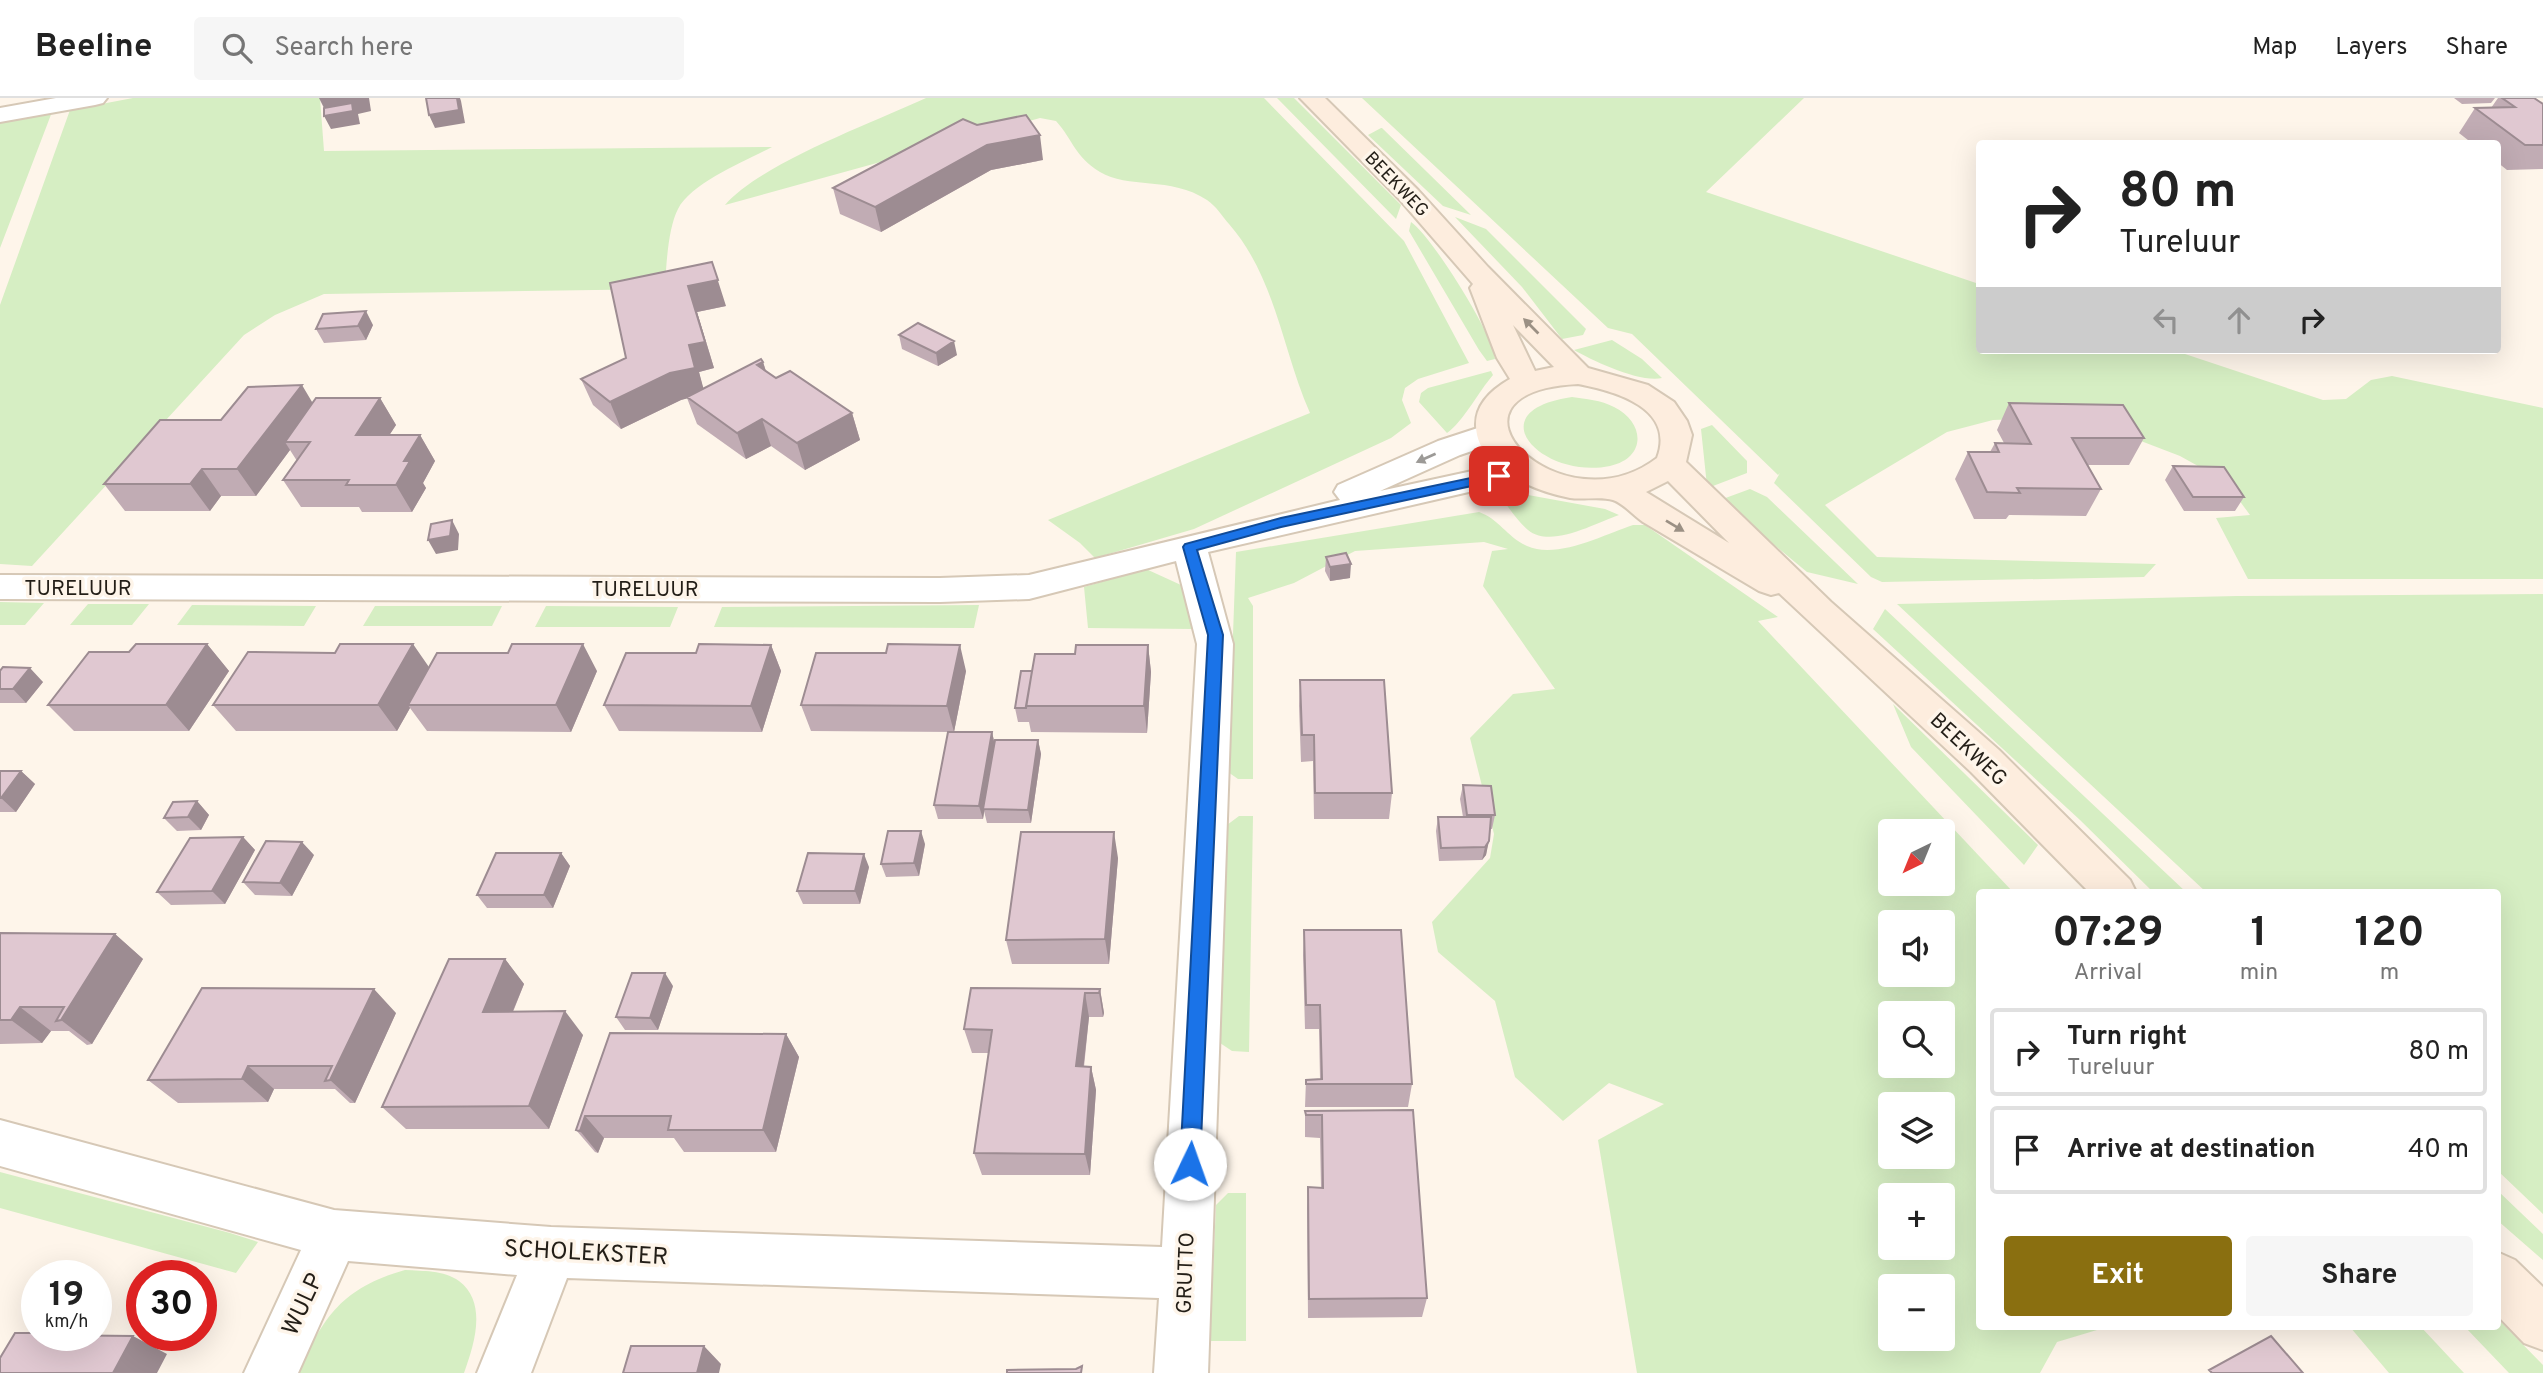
<!DOCTYPE html>
<html lang="en">
<head>
<meta charset="utf-8">
<style>
  :root { --surface:#fff; --page:#f6f6f6; --text:#222; --muted:#767676; --line:#e0e0e0; --accent:#8a6f10 }
  body { margin:0; font-family:Overpass,sans-serif; background:var(--page); color:var(--text); height:100vh; display:flex; flex-direction:column; font-size:26px; white-space:nowrap }
  * { box-sizing:border-box; margin:0 }
  p { font-size:23px; color:var(--muted) }
  .icon { flex:none; width:38px; height:38px; fill:none; stroke:currentColor; stroke-width:2; stroke-linecap:round; stroke-linejoin:round }
  .map { position:relative; flex:1; overflow:hidden }
  .side { position:absolute; left:1976px; top:791px; width:525px; height:441px; display:flex; flex-direction:column; background:var(--surface); border-radius:7px; box-shadow:0 7px 28px #0002 }
  .side>* { flex:none }
  .top-card { position:absolute; left:1976px; top:42px; width:525px; height:214px; border-radius:7px; box-shadow:0 7px 28px #0002; background:#fff; color:var(--text); overflow:hidden }
  .needle { width:46px; rotate:223deg }
  .controls { position:absolute; left:1878px; top:721px; display:grid; gap:14px }
  .controls a { display:grid; place-items:center; width:77px; height:77px; border-radius:7px; background:var(--surface); box-shadow:0 7px 28px #0002; font-size:35px }
  .speed { position:absolute; left:21px; top:1162px; display:flex; gap:14px; font-size:35px; font-weight:700; text-align:center }
  .speed>* { display:grid; place-content:center; width:91px; height:91px; border-radius:50%; background:var(--surface); box-shadow:0 7px 28px #0002; line-height:1 }
  .speed small { font-size:18px; font-weight:400 }
  .speed .limit { border:10px solid #d22; background:#fff; color:#111 }
  .pin { position:absolute; display:grid; place-items:center; width:60px; height:60px; color:#fff; margin:-30px; border-radius:14px; box-shadow:0 4px 10px #0006 }
  .me { position:absolute; width:77px; margin:-38px; rotate:3deg; stroke-linejoin:round; filter:drop-shadow(0 0 5px #0008) }
  .turn { display:flex; align-items:center; gap:24px; height:147px; padding:0 28px; font-size:32px }
  .turn .icon { width:91px; height:91px; stroke-width:2.5 }
  .turn b { display:block; font-size:49px; line-height:60px }
  .lanes { display:flex; align-items:center; height:66px; padding:0 28px; background:#0003; justify-content:center; gap:35px; direction:ltr }
  .lanes .off { opacity:.35 }
  .eta { display:flex; justify-content:space-evenly; align-items:center; height:119px; text-align:center }
  .eta b { font-size:42px; font-weight:700; line-height:49px }
  .cta { display:flex; gap:14px; margin-top:auto; padding:14px 28px }
  .cta a { flex:1; height:80px; border-radius:7px; background:var(--accent); color:#fff; font-size:28px; font-weight:700; line-height:80px; text-align:center }
  .cta a+a { background:var(--page); color:var(--text) }
  ul { padding:0; list-style:none }
  li { display:flex; align-items:center; gap:21px; height:88px; margin:0 14px 10px; padding:0 14px; border:4px solid var(--line); border-radius:7px }
  li div { flex:1 }
  li b { display:block; font-size:26px }
  li em { font-style:normal }
  header { display:flex; align-items:center; gap:42px; box-sizing:border-box; height:98px; padding:0 35px; background:var(--surface); border-bottom:2px solid var(--line) }
  header strong { font-size:33px }
  nav { display:flex; gap:38px; margin-inline-start:auto; font-size:24px }
  .search { width:490px; height:63px; background:var(--page); display:flex; align-items:center; gap:18px; box-sizing:border-box; padding:0 24px; border-radius:7px; color:var(--muted); font-size:26px }
  .map>svg:first-child { display:block }
  .green { fill:#d6eec3; fill-rule:evenodd }
  .lines { fill:none; stroke-linecap:round; stroke-linejoin:round }
  .street-casing { stroke:#d6c8b6; stroke-width:4 }
  .secondary-casing { stroke:#d6c8b6; stroke-width:4 }
  .street { fill:#fff; fill-rule:evenodd }
  .secondary { fill:#fdedde; fill-rule:evenodd }
  .wall { fill:#c1acb4 }
  .shaded-wall { fill:#9d8c92 }
  .building { fill:#e0c8d1; stroke:#9d8c92; stroke-width:2 }
  .oneway { fill:#9b9084 }
  .oneway2 { fill:#9c9a97 }
  .route { fill:#1a73e8; stroke:#114b97; stroke-width:2 }
  .labels { text-anchor:middle; stroke-width:7; stroke-linejoin:round; paint-order:stroke }
  .far-street-label { font-size:18px; fill:#231e17; stroke:#fef5ea }
  .street-label { font-size:21px; fill:#231e17; stroke:#fef5ea }
  .near-street-label { font-size:24px; fill:#231e17; stroke:#fef5ea }
</style>
</head>
<body>
<header>
<strong>Beeline</strong>
<div class="search"><svg class="icon" aria-label="search" viewBox="0 0 24 24"><circle cx="10" cy="10" r="6"/><path d="M15 15l6 6"/></svg>Search here</div>
<nav><a>Map</a><a>Layers</a><a>Share</a></nav>
</header>
<div class="map">
<svg width="2543" height="1275" viewBox="0 0 2543 1275">
  <rect width="100%" height="100%" fill="#fef5ea"/>
  <!-- green -->
  <path class="green" d="M133,0H320L324,53L772,49C746,63 692,84 678,111C668,130 666,169 665,191L324,196L275,217L244,237L32,468L0,466V207L70,12Z
    M926,0H1264L1404,143L1469,265L1418,281L1405,290L1402,302L1411,325L1391,340L1194,431L1095,460L1080,445L1048,422L1310,315C1282,252 1276,180 1229,126C1222,118 1216,108 1207,102C1171,78 1127,91 1100,74C1074,58 1074,43 1056,23L1040,20L725,107C760,66 874,24 926,0Z
    M1277,0H1294L1401,107L1396,121Z
    M1362,0H1804L1706,94L1979,186V252H2173L2323,302L2346,301L2371,282L2392,278L2543,310V481H2248L2216,420L2250,417L2225,383L2180,358L2107,330L2047,320L1993,322L1947,334L1825,407L1877,459L2156,466L2144,479L1882,484L1871,479L1774,385L1780,375L1778,377L1632,236L1608,230Z
    M52,14L0,150V23Z
    M1381,30H1382L1471,117L1443,108L1368,37Z
    M1455,119L1486,131L1586,231L1583,237L1562,241L1522,189Z
    M1411,124C1431,137 1495,239 1495,261L1487,263L1479,252L1409,133Z
    M1612,242L1642,261L1662,280C1640,285 1593,263 1574,252Z
    M1491,273L1493,277C1479,293 1463,324 1447,335L1419,304L1421,295L1428,290Z
    M1572,299C1586,301 1601,302 1614,309C1645,324 1647,360 1610,368C1543,382 1475,313 1572,299Z
    M1712,327L1747,363V375L1713,388H1707L1701,331Z
    M1750,391L1767,399L1858,486L1807,474L1720,402Z
    M1501,392L1605,411L1619,417C1595,425 1551,451 1528,432C1516,422 1506,405 1496,393Z
    M1479,414C1499,421 1507,439 1527,448C1557,462 1605,436 1633,427H1645L1778,519L1758,523L2013,794H1979V1228L2107,1229L2057,1244L2040,1275H1637L1598,1042L1664,1006L1609,985L1563,1023L1515,979L1495,903L1438,854L1432,824L1490,760L1494,736L1470,640L1513,596L1555,591L1483,488L1492,453L1508,451L1484,444L1355,453L1294,485L1248,500L1253,508V681H1238L1228,674L1236,454ZM1890,733H1942V786H1890ZM1890,824H1942V877H1890ZM1890,915H1942V968H1890ZM1890,1006H1942V1059H1890ZM1890,1097H1942V1150H1890ZM1890,1188H1942V1241H1890Z
    M1146,471L1181,487L1194,531L1088,530L1084,489Z
    M2543,496V1116L2497,1072V794H2206L1897,506L2237,498Z
    M0,504L44,505L25,527H0Z
    M88,506H149L132,527H70Z
    M192,507L316,508L304,528L177,527Z
    M979,507L974,530L714,529L722,509Z
    M375,508H502L492,528H363Z
    M546,508L678,509L670,529H535Z
    M1885,511L2186,794H2153L2080,722L1873,531Z
    M1893,606L2038,747L2024,767L1911,649Z
    M1239,718H1253L1249,954L1232,953L1220,945L1227,727Z
    M0,1074L230,1135L258,1144L236,1175L0,1110Z
    M2497,1092L2543,1136V1162L2497,1122Z
    M1228,1095H1246V1243H1210L1216,1107Z
    M405,1172C422,1173 444,1172 459,1183C488,1205 474,1247 464,1275H298C324,1218 342,1190 405,1172Z
    M2497,1220L2543,1267V1275H2509L2465,1229L2497,1228Z
    M2350,1229H2421L2464,1275H2389Z"/>
  <g class="lines">
    <!-- street casing -->
    <g class="street-casing">
      <path id="street" d="M56,0H107L103,5L95,7L0,24V10Z
        M1490,326L1501,329L1506,336L1501,343L1460,357L1380,393L1523,362L1534,365L1539,372L1534,379L1208,454L1233,546L1208,1275H1154L1159,1200L567,1180L531,1275H477L517,1177L348,1163L298,1275H244L301,1152L0,1068V1022L334,1112L551,1129L1162,1149L1197,546L1176,463L1029,501L940,504L0,501V477L940,480L1029,477L1340,402L1334,394L1338,387L1438,343Z"/>
    </g>
    <!-- secondary casing -->
    <g class="secondary-casing">
      <path id="secondary" d="M1300,0H1325L1418,92L1488,169L1588,270L1648,287L1674,304L1687,323L1692,337L1686,364L1831,504L1999,652L2130,782L2136,794H2089L1971,674L1779,495L1771,497L1759,493C1720,470 1682,447 1643,424C1634,418 1623,405 1613,402C1601,398 1583,402 1570,400C1535,393 1475,370 1476,326C1476,305 1494,290 1510,281L1497,260L1470,190L1473,186L1400,102ZM1513,227L1554,269L1535,273ZM1578,286C1615,293 1676,310 1657,360C1561,434 1421,294 1578,286ZM1668,383L1729,445L1646,394Z
        M2497,1154L2515,1162L2543,1189V1252L2524,1245L2497,1217Z"/>
    </g>
    <!-- street -->
    <use href="#street" class="street"/>
    <!-- secondary -->
    <use href="#secondary" class="secondary"/>
  </g>
  <!-- wall -->
  <path class="wall" d="M2454,0H2495L2491,5L2462,6Z
    M2498,0H2534L2543,6V71L2507,72L2497,64V46H2473L2459,35L2475,10H2491Z
    M1043,62L991,72L881,134L840,116L833,90Z
    M610,185L726,208L697,214L714,270L699,274L703,291L763,264L766,273L776,280L852,315L860,342L805,372L771,348L746,361L697,326L687,300L681,302L621,331L593,307L581,281L626,260Z
    M373,227L366,242L324,245L316,231Z
    M899,237L957,257L938,268L902,251Z
    M380,300L396,327L389,337H420L435,363L423,385L426,390L412,414H362L359,409H301L283,382L297,363L290,352L256,398H221L210,413H125L104,386L221,322L313,305Z
    M2009,305L2144,340L2129,367H2088L2101,391L2086,418L2009,417L2006,421H1974L1955,381L1968,354H1990L1995,345H2004L1997,332Z
    M2173,368L2244,399L2235,413H2184L2165,382Z
    M1326,459L1350,480L1330,483L1325,473Z
    M207,546L229,573L189,633H74L48,607L129,554Z
    M771,547L781,573L762,634L619,633L604,607L696,555Z
    M1148,547L1151,574L1147,635L1031,634L1029,624H1018L1015,610L1032,573L1075,556Z
    M429,570L597,573L571,634L427,633L410,610L397,633H236L213,607Z
    M0,572H1L43,584L26,605H0Z
    M966,573L954,634L811,633L801,607Z
    M1300,582L1392,695L1389,721H1314L1313,663L1301,664L1299,608Z
    M992,634L995,647L1038,642L1041,656L1031,725H987L984,713L983,721H938L934,707Z
    M0,673H21L35,686L16,714H0Z
    M1463,687L1495,717L1492,731H1490L1486,757L1482,762L1439,763L1436,733L1438,719H1463L1460,701Z
    M197,703L209,717L201,732L177,733L164,720Z
    M243,739L255,752L225,806L171,807L157,794Z
    M925,746L919,778L886,779L881,766Z
    M561,755L570,768L553,810H487L477,797Z
    M314,757L292,798L255,797L243,784Z
    M1118,760L1109,866H1012L1006,842Z
    M869,769L860,806H803L797,793Z
    M1304,832L1412,986L1408,1009H1305L1306,982L1320,981L1319,931H1305L1303,857Z
    M0,835L115,836L143,861L92,946L87,947L69,933H51L42,945L0,946Z
    M505,861L524,886L513,914L583,937L549,1031H406L382,1009Z
    M673,888L658,932H625L616,919Z
    M1100,891L1104,915L1103,919H1089L1084,969H1091L1096,992L1090,1077H982L974,1055L989,955H972L964,931Z
    M396,915L355,1005H350L335,991H274L268,1004L178,1005L148,982Z
    M610,935L786,936L799,959L776,1054H684L674,1040H604L598,1055L595,1054L576,1032Z
    M1413,1012L1427,1200L1422,1219L1308,1220L1307,1110L1308,1089H1321L1320,1040L1305,1039V1013Z"/>
  <!-- shaded-wall -->
  <path class="shaded-wall" d="M319,0H369L371,13L358,16L360,26L331,31L324,18H328Z
    M457,0H460L461,3L465,25L435,30L429,17Z
    M1040,37L1043,62L991,72L881,134L875,109L987,47Z
    M712,164L726,208L697,214L714,270L699,274L705,296L681,302L621,331L610,304L670,275L689,247L688,188Z
    M366,213L373,227L366,242L358,228Z
    M954,243L957,257L938,268L936,255Z
    M763,264L771,290L757,267Z
    M302,287L318,314L285,344L290,352L256,398L237,371Z
    M380,300L396,327L372,364L356,337Z
    M852,315L860,342L805,372L797,345Z
    M762,321L771,348L746,361L737,335Z
    M420,337L435,363L423,385L426,390L412,414L396,387L404,363Z
    M202,371L221,398L210,413L190,386Z
    M452,422L459,436L458,452L436,456L428,442Z
    M1351,466L1350,480L1330,483V469Z
    M207,546L229,573L189,633L166,607Z
    M413,546L431,572L408,607L410,610L397,633L378,607Z
    M583,546L597,573L571,634L556,607Z
    M771,547L781,573L762,634L751,608Z
    M960,547L966,573L954,634L947,608Z
    M1148,547L1151,574L1147,635L1144,608Z
    M30,570L43,584L26,605L13,591Z
    M992,634L995,648L983,721L979,708Z
    M1038,642L1041,656L1031,725L1028,712Z
    M21,673L35,686L16,714L1,700Z
    M197,703L209,717L201,732L188,719Z
    M921,733L925,746L919,778L914,765Z
    M1114,734L1118,760L1109,866L1105,841Z
    M243,739L255,752L225,806L212,793Z
    M1489,743L1486,757L1482,762L1485,749Z
    M302,744L314,757L292,798L280,785Z
    M561,755L570,768L553,810L544,797Z
    M864,756L869,769L860,806L855,793Z
    M115,836L143,861L92,946L61,922Z
    M505,861L524,886L503,937L483,914Z
    M665,875L673,888L658,932L650,920Z
    M374,891L396,915L355,1005L330,982Z
    M1100,891L1104,915L1103,919L1099,895Z
    M1085,895L1089,919L1081,991L1076,968Z
    M20,909L51,933L42,945L11,922Z
    M565,913L583,937L549,1031L529,1008Z
    M786,936L799,959L776,1054L763,1032Z
    M248,968L274,991L268,1004L242,981Z
    M1091,969L1096,992L1090,1077L1085,1056Z
    M585,1018L604,1040L598,1055L580,1033Z
    M133,1238L167,1256L157,1275H113Z
    M704,1248L721,1266L719,1275H697Z"/>
  <!-- building -->
  <path class="building" d="M426,0H457L459,12L429,17Z
    M2502,0H2534L2543,6V47H2525L2475,10L2515,9Z
    M352,5L353,13L324,18V10Z
    M1026,17L1040,37L987,47L875,109L833,90L963,21L977,27Z
    M712,164L718,182L688,188L705,244L689,247L695,270L670,275L610,304L581,281L626,260L610,185Z
    M366,213L358,228L316,231L323,216Z
    M918,225L954,243L936,255L899,237Z
    M761,261L763,264L757,267L776,280L790,273L852,315L797,345L762,321L737,335L687,299Z
    M302,287L237,371H202L190,386H104L160,322H221L248,289Z
    M316,300H380L356,337H420L404,363H410L396,387H346L349,382H283L310,344H285Z
    M2009,305L2123,307L2144,340H2072L2101,391L2017,390L2020,395L1987,394L1968,354H1999L1995,345L2031,346Z
    M2173,368L2224,369L2244,399H2193Z
    M452,422L450,438L428,442L431,426Z
    M1346,455L1351,466L1330,469L1326,459Z
    M136,546H207L166,607H48L89,554H129Z
    M340,546H413L378,607H213L248,554L335,555Z
    M512,546H583L556,607H408L437,555H508Z
    M699,546L771,547L751,608L604,607L626,555H696Z
    M888,546L960,547L947,608L801,607L816,555H886Z
    M1076,547H1148L1144,608H1026L1035,556H1075Z
    M3,569L30,570L13,591H0V573Z
    M1021,573H1032L1026,610H1015Z
    M1300,582H1384L1392,695H1315L1314,637H1302Z
    M948,634H992L979,708L934,707Z
    M995,642H1038L1028,712L983,711Z
    M0,673H21L1,700H0Z
    M1463,687L1491,688L1495,717H1467Z
    M197,703L188,719L164,720L173,704Z
    M1438,719H1491L1489,743L1485,749L1441,750Z
    M888,733H921L914,765L881,766Z
    M1021,734H1114L1105,841L1006,842Z
    M243,739L212,793L157,794L190,740Z
    M266,743L302,744L280,785L243,784Z
    M496,755H561L544,797H477Z
    M808,755L864,756L855,793H797Z
    M1304,832H1401L1412,986H1306V982L1322,981L1320,907H1306Z
    M0,835L115,836L61,922L56,923L64,909H20L11,922H0Z
    M449,861H505L483,914L565,913L529,1008L382,1009Z
    M632,875H665L650,920L616,919Z
    M202,890L374,891L330,982L325,983L332,968H248L242,981L148,982Z
    M971,890L1100,891L1099,895H1085L1076,968L1091,969L1085,1056L974,1055L992,932L964,931Z
    M610,935L786,936L763,1032H668L671,1018H585L580,1033L576,1032Z
    M1413,1012L1427,1200L1309,1201L1308,1089L1323,1090L1322,1017H1306L1305,1013Z
    M15,1235H37V1237L133,1238L113,1275H0V1260Z
    M2271,1238L2303,1275H2212L2209,1272Z
    M631,1248H704L697,1275H623Z
    M1082,1268L1081,1275H1007V1272L1076,1271Z"/>
  <!-- one-way arrows -->
  <defs><path id="oneway-solid" d="M-6-.8H1V-3.2L6.5 0L1 3.2V.8H-6Z" transform="scale(1.75)"/></defs>
  <g class="oneway">
    <use href="#oneway-solid" transform="translate(1531 228) rotate(-135)"/>
    <use href="#oneway-solid" transform="translate(1675 428) rotate(31)"/>
  </g>
  <use class="oneway2" href="#oneway-solid" transform="translate(1426 360) rotate(156)"/>
  <!-- route -->
  <path class="route" d="M1499,374L1506,378L1504,381L1281,429L1197,452L1223,537L1200,1066L1197,1073L1190,1076L1183,1073L1180,1066L1208,537L1183,449L1185,446L1281,420Z"/>
  <g class="labels">
    <!-- far-street labels -->
    <g class="far-street-label">
      <text transform="translate(1397 86) rotate(46)" y="6">BEEKWEG</text>
    </g>
    <!-- street labels -->
    <g class="street-label">
      <text x="78" y="497">TURELUUR</text>
      <text x="645" y="498">TURELUUR</text>
      <text transform="translate(1969 651) rotate(43)" y="7">BEEKWEG</text>
      <text transform="translate(1185 1175) rotate(-88)" y="7">GRUTTO</text>
    </g>
    <!-- near-street labels -->
    <g class="near-street-label">
      <text transform="translate(586 1154) rotate(3)" y="8">SCHOLEKSTER</text>
      <text transform="translate(302 1206) rotate(-65)" y="8">WULP</text>
    </g>
  </g>
</svg>
<div class="controls">
<a><svg class="needle" viewBox="-14 -14 28 28"><path d="M0-13l5 13h-10z" fill="#e53935"/><path d="M0 13l5-13h-10z" fill="#767676"/></svg></a>
<a><svg class="icon" aria-label="sound" viewBox="0 0 24 24"><path d="M4 9h4l5-4v14l-5-4H4zM17 9q2 3 0 6"/></svg></a>
<a><svg class="icon" aria-label="search" viewBox="0 0 24 24"><circle cx="10" cy="10" r="6"/><path d="M15 15l6 6"/></svg></a>
<a><svg class="icon" aria-label="layers" viewBox="0 0 24 24"><path d="M12 4l9 5-9 5-9-5zM3 14l9 5 9-5"/></svg></a>
<a>+</a>
<a>−</a>
</div>
<div class="speed"><div>19<small>km/h</small></div><div class="limit">30</div></div>
<div class="pin" style="left:1499px;top:378px;background:#d93025"><svg class="icon" aria-label="arrive" viewBox="0 0 24 24"><path d="M6 21V4h12l-3 4 3 4H6"/></svg></div>
<svg class="me" style="left:1190px;top:1066px" viewBox="-20 -20 40 40"><circle r="19" fill="#fff"/><path d="M0-13L10 11 0 6-10 11z" fill="#1a73e8"/></svg>
<div class="top-card">
<div class="turn"><svg class="icon" aria-label="right" viewBox="0 0 24 24"><path d="M7 20v-9h11M14 6l5 5-5 5"/></svg><div><b>80 m</b>Tureluur</div></div>
<div class="lanes"><svg class="icon off" aria-label="left" viewBox="0 0 24 24"><path d="M17 20v-9H6M10 6l-5 5 5 5"/></svg><svg class="icon off" aria-label="ahead" viewBox="0 0 24 24"><path d="M12 20V5M6 11l6-6 6 6"/></svg><svg class="icon" aria-label="right" viewBox="0 0 24 24"><path d="M7 20v-9h11M14 6l5 5-5 5"/></svg></div>
</div>
<section class="side">
<div class="eta">
<div><b>07:29</b><p>Arrival</p></div>
<div><b>1</b><p>min</p></div>
<div><b>120</b><p>m</p></div>
</div>
<ul>
<li><svg class="icon" aria-label="right" viewBox="0 0 24 24"><path d="M7 20v-9h11M14 6l5 5-5 5"/></svg><div><b>Turn right</b><p>Tureluur</p></div><em>80 m</em></li>
<li><svg class="icon" aria-label="arrive" viewBox="0 0 24 24"><path d="M6 21V4h12l-3 4 3 4H6"/></svg><div><b>Arrive at destination</b></div><em>40 m</em></li>
</ul>
<div class="cta"><a>Exit</a><a>Share</a></div>
</section>
</div>
</body>
</html>
